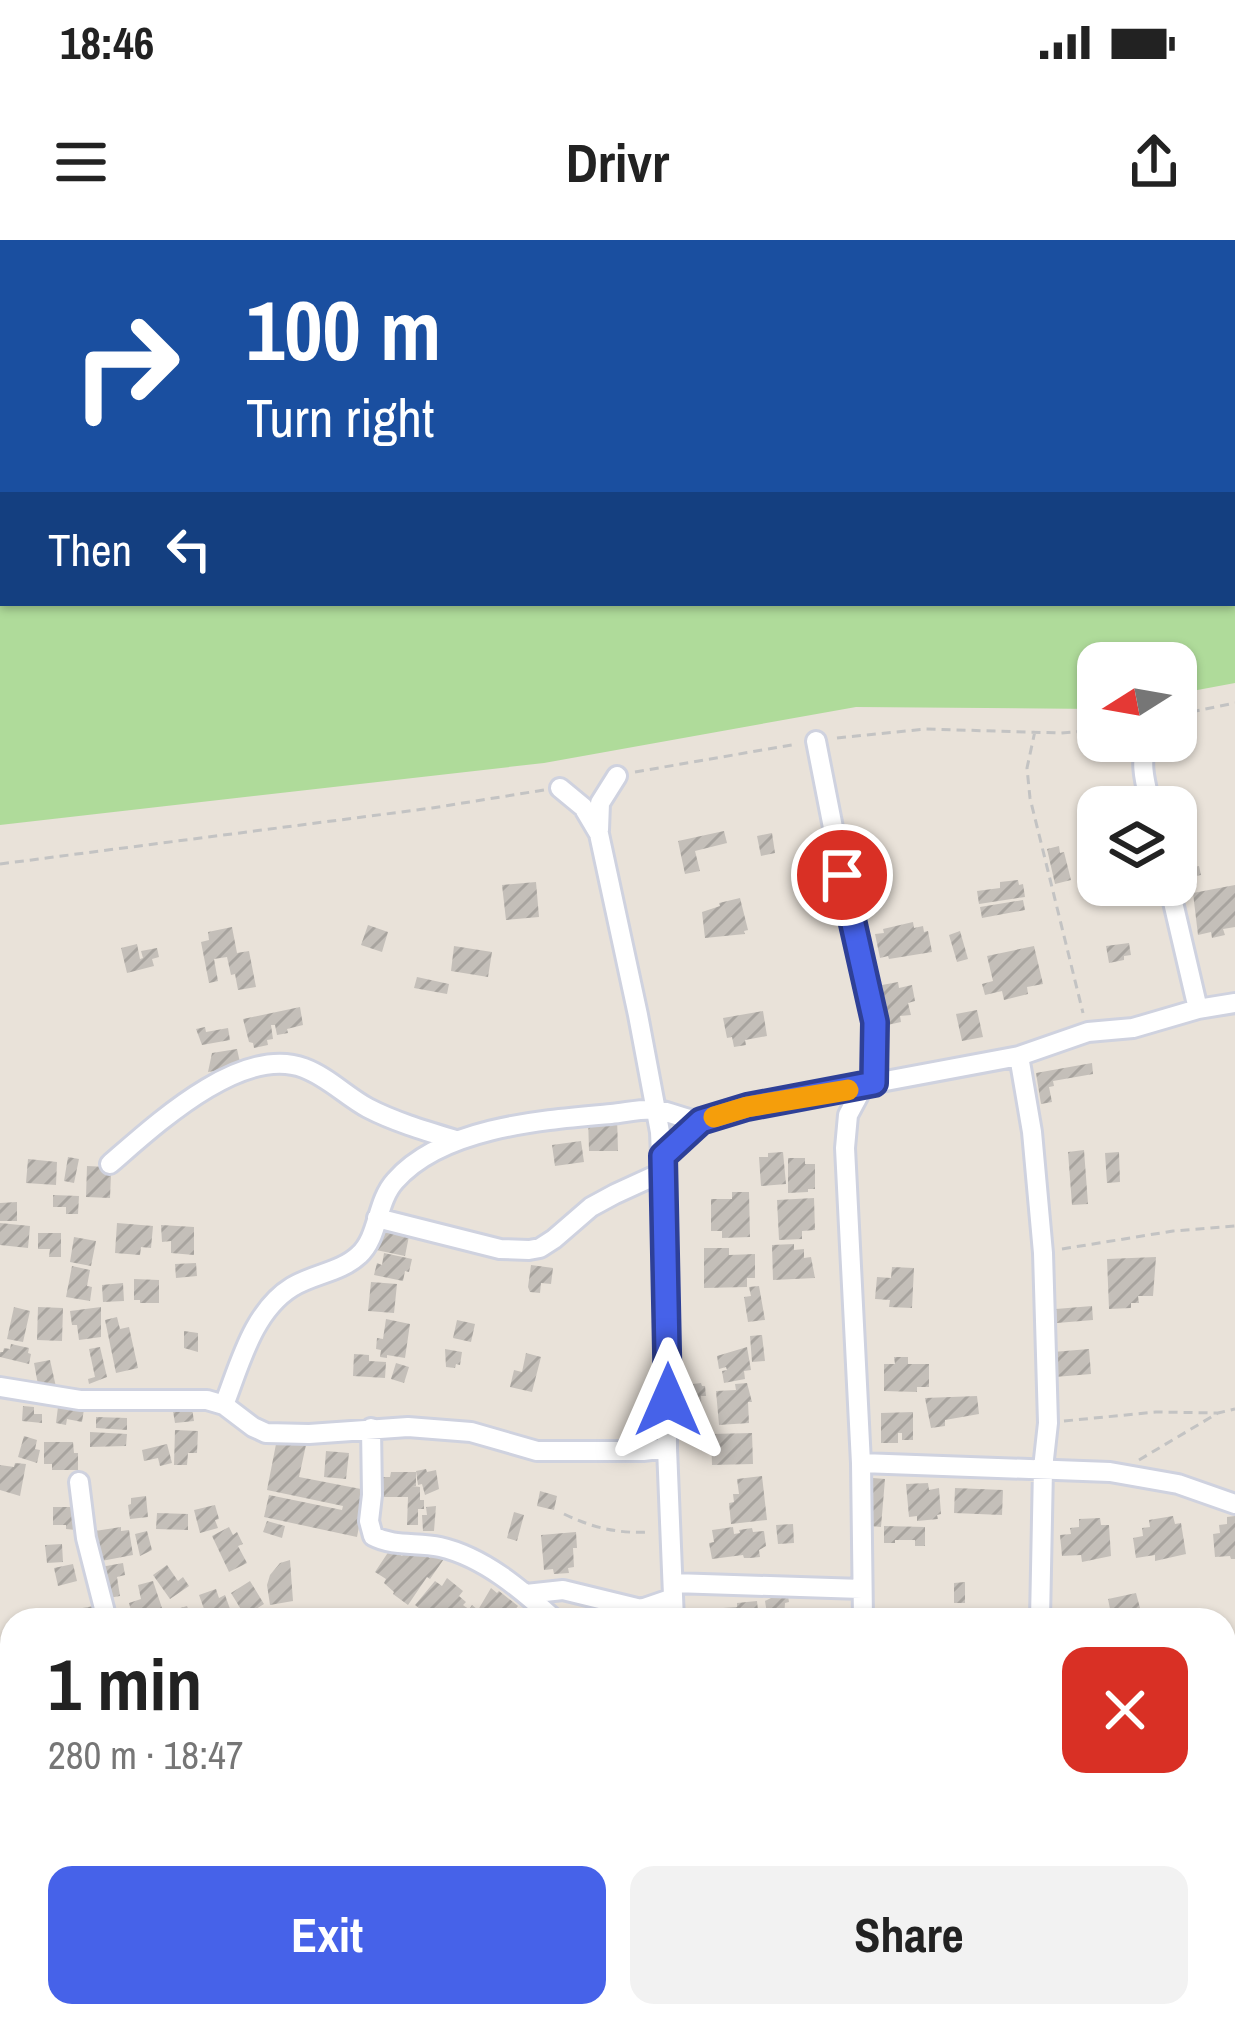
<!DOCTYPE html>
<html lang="en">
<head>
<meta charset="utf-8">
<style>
  :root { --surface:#fff; --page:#f2f2f2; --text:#222; --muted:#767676; --accent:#4662e9 }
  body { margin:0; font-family:"Archivo Narrow",sans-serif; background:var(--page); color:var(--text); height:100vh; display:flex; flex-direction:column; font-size:45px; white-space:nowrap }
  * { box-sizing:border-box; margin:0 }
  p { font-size:39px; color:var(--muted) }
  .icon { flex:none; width:66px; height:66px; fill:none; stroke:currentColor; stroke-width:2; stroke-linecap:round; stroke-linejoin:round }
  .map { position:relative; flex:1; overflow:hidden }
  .panel { position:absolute; left:0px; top:1368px; width:1236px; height:420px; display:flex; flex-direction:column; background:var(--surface); border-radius:36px 36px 0 0; box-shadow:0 3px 9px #0004 }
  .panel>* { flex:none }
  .guide { position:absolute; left:0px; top:0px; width:1236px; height:366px; box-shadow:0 3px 9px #0004; background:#1a4fa0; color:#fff; overflow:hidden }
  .needle { width:78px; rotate:259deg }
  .controls { position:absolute; left:1077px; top:402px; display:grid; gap:24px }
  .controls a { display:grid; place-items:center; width:120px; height:120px; border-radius:24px; background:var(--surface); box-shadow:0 3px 9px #0004; font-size:60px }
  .pin { position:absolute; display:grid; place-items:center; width:102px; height:102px; color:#fff; margin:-51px; border:6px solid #fff; border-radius:50%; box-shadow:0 3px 12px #0007 }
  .me { position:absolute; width:132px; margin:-66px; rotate:0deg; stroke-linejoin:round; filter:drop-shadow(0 0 9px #0008) }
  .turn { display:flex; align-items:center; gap:42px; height:252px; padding:0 48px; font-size:54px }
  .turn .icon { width:156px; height:156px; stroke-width:2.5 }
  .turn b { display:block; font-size:84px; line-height:102px }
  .then { display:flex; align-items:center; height:114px; padding:0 48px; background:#0003; gap:24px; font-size:45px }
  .round { display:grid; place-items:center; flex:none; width:126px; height:126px; border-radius:24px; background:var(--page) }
  .headline { display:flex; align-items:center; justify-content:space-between; height:204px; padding:0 48px }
  h1 { font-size:72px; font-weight:800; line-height:90px }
  .cta { display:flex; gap:24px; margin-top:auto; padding:24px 48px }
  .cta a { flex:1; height:138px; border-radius:24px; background:var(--accent); color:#fff; font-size:48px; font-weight:800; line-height:138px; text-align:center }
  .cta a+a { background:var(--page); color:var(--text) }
  .status { display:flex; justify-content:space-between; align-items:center; height:84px; padding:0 60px; background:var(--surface); direction:ltr }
  .status svg { height:33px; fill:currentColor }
  header { display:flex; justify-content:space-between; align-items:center; height:156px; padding:0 48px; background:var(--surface); font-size:54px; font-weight:800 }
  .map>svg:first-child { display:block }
  .grass { fill:#afdb9a; fill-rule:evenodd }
  .building { fill:url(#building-hatch) }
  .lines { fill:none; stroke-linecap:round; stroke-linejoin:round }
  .minor-casing { stroke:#cfd2df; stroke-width:24 }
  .path { stroke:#c3c3c3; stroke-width:3; stroke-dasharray:9 6; stroke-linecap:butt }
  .minor { stroke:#fff; stroke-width:18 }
  .route-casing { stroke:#2e4097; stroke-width:30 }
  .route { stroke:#4662e9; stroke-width:21 }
  .slow { stroke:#f59e0b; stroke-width:21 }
</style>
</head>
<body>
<div class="status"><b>18:46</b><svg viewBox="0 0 49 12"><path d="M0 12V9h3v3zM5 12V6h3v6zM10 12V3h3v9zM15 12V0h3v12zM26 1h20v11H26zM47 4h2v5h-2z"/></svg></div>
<header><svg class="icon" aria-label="menu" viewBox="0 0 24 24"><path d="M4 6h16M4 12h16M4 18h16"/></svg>Drivr<svg class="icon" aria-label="share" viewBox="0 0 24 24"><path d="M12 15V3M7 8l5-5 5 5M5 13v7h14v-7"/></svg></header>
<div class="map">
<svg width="1235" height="1788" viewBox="0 0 1235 1788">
  <defs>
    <pattern id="building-hatch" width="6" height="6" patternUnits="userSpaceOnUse" patternTransform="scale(3)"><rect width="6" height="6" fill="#c4bfb9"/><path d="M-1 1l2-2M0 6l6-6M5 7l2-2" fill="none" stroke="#a8a49f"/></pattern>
  </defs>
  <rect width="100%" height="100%" fill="#e9e2d9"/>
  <!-- grass -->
  <path class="grass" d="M0,0H1235V443L1176,454V423H1098L1097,469L856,467L544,523L0,585ZM3,3H1233V363H3Z"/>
  <!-- building -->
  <path class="building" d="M724,591L727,603L695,611L700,631L685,634L678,601Z
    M772,593L775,613L761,616L757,596Z
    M1059,606L1060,613L1064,612L1071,640L1055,644L1047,609Z
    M1199,626L1201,635L1196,636L1197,645L1185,647L1182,629Z
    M1018,640L1019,645L1023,644L1025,657L979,664L977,651L1000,648V642Z
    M536,642L539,677L506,680L502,645Z
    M1235,645V687L1223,689L1225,695L1212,698L1211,692L1198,695L1193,653Z
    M740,658L748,690L744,691L745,694L705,698L702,672L720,666L719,663Z
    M1023,660L1025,670L982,678L980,667Z
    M913,682L914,688L923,686L924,692L928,691L932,712L889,719L888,716L880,718L875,694L884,693L883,689Z
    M368,685L388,692L382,712L361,705Z
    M232,687L237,713L249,711L256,747L238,750L235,734L231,735L227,717L214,719L218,741L209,743L201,702L209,700L208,692Z
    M960,691L968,719L957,722L949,695Z
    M1129,703L1131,715L1124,716V720L1109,723L1106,706Z
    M137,704L140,719L143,718L141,711L157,708L159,717L152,719L154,726L127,733L121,708Z
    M454,706L492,712L488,737L451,731Z
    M1034,706L1043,744L1027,747L1028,754L1004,760L1002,751L985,755L982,744L993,741L987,716Z
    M417,737L449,744L447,754L414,748Z
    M898,742L899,748L912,745L915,761L908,763L911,775L900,776L901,782L883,786L877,751L883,750L882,745Z
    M300,767L303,785L287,789L288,793L277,795L275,785H271L273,799L267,800L268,805L254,808L253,803L249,802L243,779Z
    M977,770L983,797L962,801L956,774Z
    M763,771L767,796L745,800L746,805L734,807L732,797L727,798L723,778Z
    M205,787L206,792L228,788L230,800L202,805L196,789Z
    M237,809L241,827L208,832L212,813Z
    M1092,823L1093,834L1053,841L1054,846L1049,847L1052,862L1041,864L1036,833Z
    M588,877H617L618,911H589Z
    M581,901L584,922L555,926L552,905Z
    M1084,910L1088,964L1072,965L1068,912Z
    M783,912L786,944L761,946L759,917H768V913Z
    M1119,912L1120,942L1107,943L1105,913Z
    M68,917L79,919L74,943L64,941Z
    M788,918H805V924H815V949H808V952L788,953Z
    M28,919L57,922L56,945L26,943Z
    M87,926L107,927V933H111L110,958L86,957Z
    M732,952H749L750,997L722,998V991H711V959H732Z
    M53,955L79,956L78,974H66V967H53Z
    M814,958L815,990L802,991V999L779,1000L777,960Z
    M17,962V981H0V963Z
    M0,983L30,986L28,1008L0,1005Z
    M117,983L153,986L151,1008L141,1007L140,1015L115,1013Z
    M161,985L194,987V1015L171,1013V1001L162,1002Z
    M380,985L410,991L405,1016L376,1010Z
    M38,993H61V1017H49L50,1009H38Z
    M74,997L96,1001L91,1026L70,1022Z
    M794,1004V1010L804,1009V1018L811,1017L815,1038L773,1040L772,1005Z
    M704,1008H729V1015L755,1014V1038H747V1047L704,1048Z
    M384,1013L412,1019L409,1032L405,1031L403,1041L374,1035L377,1023L382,1025Z
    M1156,1017L1153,1056H1138L1139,1063H1131V1068L1109,1069L1107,1019Z
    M196,1023L197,1036L176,1038L175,1024Z
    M531,1025L553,1028L551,1044L541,1043L540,1053L530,1052L528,1047Z
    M72,1026L90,1030L87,1046L92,1047L90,1061L66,1057Z
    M892,1027L914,1028L912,1068L889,1067L890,1060L875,1059L877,1037L891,1038Z
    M134,1039L159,1040V1063H140V1060H134Z
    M371,1042L397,1044L394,1073L368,1071Z
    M123,1043L124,1061L103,1062L102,1045Z
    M759,1046L765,1080L748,1082L744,1057L751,1056L749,1047Z
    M1092,1066L1093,1080L1057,1083L1056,1069Z
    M14,1067L30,1071L23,1102L7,1099Z
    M38,1067L63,1068L62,1101L37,1100Z
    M101,1067V1097L79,1100L77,1085H72L70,1071Z
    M117,1077L120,1089L129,1087L138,1128L116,1133L105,1080Z
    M386,1079L410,1084L405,1118L387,1115V1118L380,1117L381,1110L376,1109L377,1098L383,1099Z
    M457,1080L475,1084L471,1102L453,1098Z
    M184,1091L198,1093V1112L184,1108Z
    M762,1095L765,1121L752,1122L750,1096Z
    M11,1104L29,1108L28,1113L31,1114L29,1124L0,1117V1112H3L4,1108L10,1109Z
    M100,1107L107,1137L89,1144L88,1139L95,1137L89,1109Z
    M747,1107L751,1130L744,1131L745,1139L724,1143L722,1131L727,1130L726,1127L719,1129L717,1116Z
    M445,1109L462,1112L460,1125L456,1124L455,1128L446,1127Z
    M1089,1109L1091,1134L1055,1137L1053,1112Z
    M526,1113L541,1117L532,1152L510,1147L514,1130L522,1132Z
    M354,1114L369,1115V1121L386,1122L385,1138L353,1136Z
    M894,1117H908V1124H929V1147H917V1152L884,1151V1124H895Z
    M50,1120L56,1147L39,1150L34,1123Z
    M396,1123L409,1127L404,1143L391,1139Z
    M701,1143L702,1146H705L706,1156H701L702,1183H687L686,1152H693V1144Z
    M747,1143L752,1162H748L749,1183L719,1185L716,1151L736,1150L735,1144Z
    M977,1156L979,1174L945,1180V1186L931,1188L925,1158Z
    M59,1159L84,1169L82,1182L67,1179L66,1185L56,1183Z
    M191,1162L194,1181L175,1183L172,1165Z
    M23,1166L34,1167V1174H42V1183L22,1181Z
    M913,1172V1200H902V1193H898V1203H881V1173Z
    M96,1177L127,1178V1190L96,1188Z
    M705,1189L708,1210L701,1211L700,1204L694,1205L692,1192Z
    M175,1190L198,1191L197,1213H188L187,1225H174Z
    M90,1192L127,1194L126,1206L90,1207Z
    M752,1193L753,1224L712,1225L711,1194Z
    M24,1196L37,1200L35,1209L40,1210L37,1223L18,1217Z
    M277,1199L306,1205L299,1237L366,1250L357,1297L264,1277L269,1255L342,1270L343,1266L267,1250Z
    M44,1202H73L74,1213H78V1230H52V1224H44Z
    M167,1204L172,1223L160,1226L158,1218L144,1221L142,1210Z
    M326,1211L349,1213L346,1239L324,1237Z
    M15,1223L26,1224L20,1256L0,1250V1225L14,1227Z
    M426,1229L427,1232L436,1230L439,1249L425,1255L422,1244L418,1245L416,1231Z
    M391,1232H416V1246H412L420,1247V1260H424V1269H418V1285H407L408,1257H380V1237H390Z
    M762,1236L767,1280L731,1284L729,1263L734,1262L733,1254H739L737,1239Z
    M873,1238L885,1239L881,1287L870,1286Z
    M928,1243L929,1250L939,1248L941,1274L937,1275L938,1279L917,1281V1276L909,1277L906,1244Z
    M955,1248L1003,1250L1002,1275L954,1273Z
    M540,1251L557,1256L554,1270L537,1266Z
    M146,1256L148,1277L130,1279L128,1265L131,1264V1258Z
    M215,1265L219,1279L215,1280L218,1288L200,1293L194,1270Z
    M436,1266L434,1291H423L422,1275H427L426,1267Z
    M53,1267H76V1290L66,1289V1285H53Z
    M514,1272L524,1275L517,1301L507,1298Z
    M157,1273L188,1274V1290L156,1289Z
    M1173,1276L1175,1284L1181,1283L1186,1314L1155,1321V1315L1136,1318L1133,1298L1143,1296L1142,1288L1150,1287L1149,1280Z
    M1235,1276V1319H1231L1230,1316L1215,1317L1213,1294L1220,1293L1219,1285L1227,1284V1277Z
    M1100,1278L1101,1285H1109L1111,1316L1082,1322L1081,1315L1062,1316L1060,1295L1071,1294L1070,1288L1079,1287V1279Z
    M267,1281L285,1286L282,1298L263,1292Z
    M793,1284L794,1303L778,1304L776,1285Z
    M884,1286L925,1287V1306H915V1300H895V1303H884Z
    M121,1287V1291L129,1290L133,1315L96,1322L93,1300L96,1299L95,1291Z
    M229,1287L233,1295L237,1292L243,1304L238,1306L247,1323L229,1332L212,1296Z
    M733,1287L734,1294L740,1293L739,1290L752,1288L753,1292L764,1291L766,1306L759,1310L760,1317L750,1318H744L743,1315L712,1319L709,1303L714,1302L712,1290Z
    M147,1291L152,1310L140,1316L135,1294Z
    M576,1292L577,1308H573L574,1327L568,1328L569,1333L554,1334L553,1329L544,1330L541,1295Z
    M62,1304L63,1322L47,1323L45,1305Z
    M391,1308L402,1316L408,1309L418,1316L421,1312L430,1318L436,1309L446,1316L430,1339L427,1337L408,1365L393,1354L394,1352L384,1343L386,1339L375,1332Z
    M290,1320L293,1361L270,1365L267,1345L270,1335L280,1323Z
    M123,1323L125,1335L117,1337L120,1356L103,1359L95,1328Z
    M73,1324L77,1341L58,1346L54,1328Z
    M167,1325L178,1341L183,1337L189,1346L170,1359L153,1335Z
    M447,1338L463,1351L459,1356L466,1362L463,1365L467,1368L459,1380H439L432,1371L429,1376L415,1365L435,1341L442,1346Z
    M153,1341L165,1377L144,1380L143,1375L133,1378L129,1363L141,1359L138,1345Z
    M250,1341L264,1364L245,1376L231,1353Z
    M965,1342V1363H954V1343Z
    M491,1348L497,1353L499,1351L518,1366L507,1380H500L493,1374L489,1380H468L464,1377L472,1365L478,1370Z
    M216,1349L219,1358L225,1355L234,1380H208L199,1355Z
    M787,1350L789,1362L785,1363L784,1378L768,1380L765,1361Z
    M1136,1353L1140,1368L1111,1374L1108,1359Z
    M757,1361L759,1380H724L723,1368L737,1367V1363Z
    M94,1366L96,1380H54L53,1373Z
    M187,1366L189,1371L197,1368L201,1380H177L174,1370Z
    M12,1571V1598L1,1600L0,1572Z
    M0,1621L12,1624V1657L5,1656L7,1648L0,1647Z
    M1235,1681V1722L1224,1723V1682Z
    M83,1776H115L134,1788H102Z
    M494,1776H520L521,1782L515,1783L516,1788H496Z
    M735,1776H761L760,1788H724V1784H734Z"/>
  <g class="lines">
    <!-- minor casing -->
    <g class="minor-casing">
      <path id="minor" d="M816,501L848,664L875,782L874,843
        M1148,501C1138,522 1146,545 1151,567
        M560,548L583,567L599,594L638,775L660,892L666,1034L667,1208L674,1380
        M599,590L600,563L617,536
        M1169,645L1198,769
        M1019,816L1032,892L1043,1013L1048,1183L1043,1228L1040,1380
        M863,847L848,875L845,908L861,1223L863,1380
        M663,916L701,882L747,867L1019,816L1088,792L1133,788L1198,769L1235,763
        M110,924C154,886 241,804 304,828C328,837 346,856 368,868C395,882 426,891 456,900
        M377,978L500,1009L529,1010L540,1008L554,999L591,967L615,954L663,932
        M0,1147L80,1160H207L224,1165L253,1187L266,1193L309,1194L408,1187L471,1192L537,1211H643L667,1208
        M224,1165C240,1124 253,1071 292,1047C313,1034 341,1032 359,1015C379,997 376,962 395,941C442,887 543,880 611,874C625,873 643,868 657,870C670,872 685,879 701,882
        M371,1188L372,1255L369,1281L373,1296C394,1307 417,1302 440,1307C484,1317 522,1350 555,1380
        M861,1223L1110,1232L1178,1244L1235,1264
        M79,1242L86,1298L107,1380
        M673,1343L862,1349
        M526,1354L563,1350L641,1369L673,1358
        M1224,1415L1235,1411
        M1224,1615L1235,1616
        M0,1703L12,1704
        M479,1776L483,1788
        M883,1776L884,1788
        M1068,1776L1069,1788
        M0,1779L12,1788
        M687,1788L688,1776"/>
    </g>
    <!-- path -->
    <path class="path" d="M1176,475L1235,463
      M1035,491L1027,528L1030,558L1083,773
      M837,498L926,489L1060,493L1098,490
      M635,532L797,504
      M0,624L432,568L544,550
      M1062,1009L1173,991L1235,986
      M1064,1181L1156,1172L1218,1173
      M1139,1220L1218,1173L1235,1169
      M564,1274C593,1288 619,1294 651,1292"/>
    <!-- minor -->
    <use href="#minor" class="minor"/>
  </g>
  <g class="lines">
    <!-- route casing -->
    <g class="route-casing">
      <path id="route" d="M668,1160L663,916L701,881L747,867L874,843L875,782L842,635"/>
    </g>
    <!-- route -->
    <use href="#route" class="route"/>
    <!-- slow -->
    <path class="slow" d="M714,877L747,867L848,850"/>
  </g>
</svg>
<div class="controls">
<a><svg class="needle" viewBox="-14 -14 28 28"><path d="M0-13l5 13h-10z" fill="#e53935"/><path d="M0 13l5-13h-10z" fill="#767676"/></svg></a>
<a><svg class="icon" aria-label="layers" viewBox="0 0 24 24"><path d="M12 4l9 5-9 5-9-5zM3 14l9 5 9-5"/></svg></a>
</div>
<div class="pin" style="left:842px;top:635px;background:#d93025"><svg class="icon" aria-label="arrive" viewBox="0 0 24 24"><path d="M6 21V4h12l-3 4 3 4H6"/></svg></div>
<svg class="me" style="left:668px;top:1160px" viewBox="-20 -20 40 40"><path d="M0-17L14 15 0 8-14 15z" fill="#4662e9" stroke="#fff" stroke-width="4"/></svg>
<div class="guide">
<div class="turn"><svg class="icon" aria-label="right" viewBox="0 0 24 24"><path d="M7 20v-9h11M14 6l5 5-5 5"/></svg><div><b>100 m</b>Turn right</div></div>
<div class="then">Then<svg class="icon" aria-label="left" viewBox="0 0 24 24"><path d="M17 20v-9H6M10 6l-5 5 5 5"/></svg></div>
</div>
<section class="panel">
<div class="headline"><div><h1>1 min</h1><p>280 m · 18:47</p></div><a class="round" style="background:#d93025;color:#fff"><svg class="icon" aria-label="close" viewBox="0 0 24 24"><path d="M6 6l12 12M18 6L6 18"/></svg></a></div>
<div class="cta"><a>Exit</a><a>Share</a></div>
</section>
</div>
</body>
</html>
